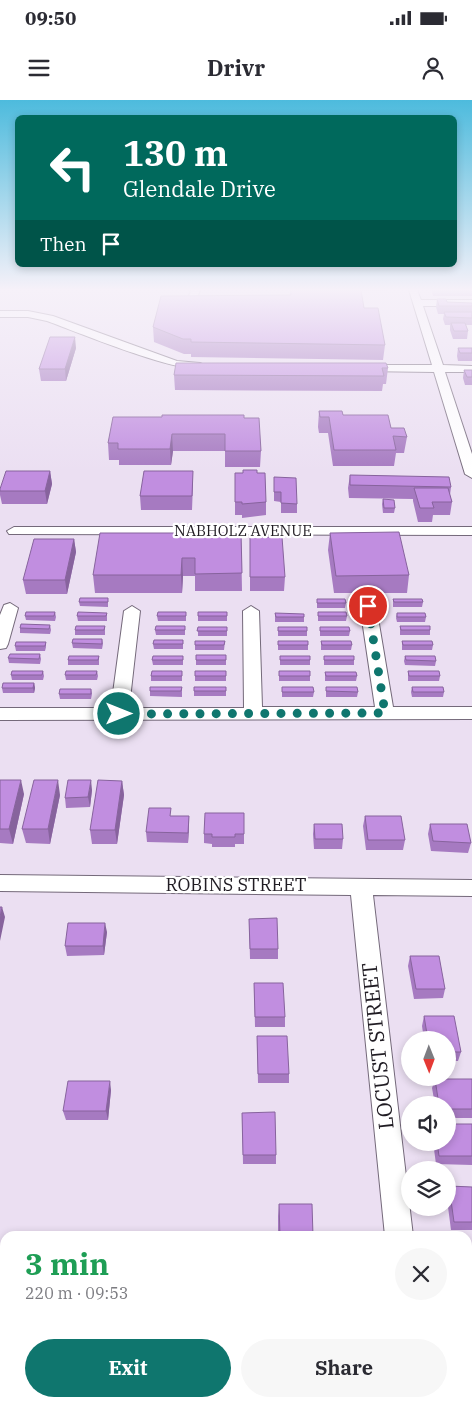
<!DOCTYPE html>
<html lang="en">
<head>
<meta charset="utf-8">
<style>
  :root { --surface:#fff; --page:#f7f7f7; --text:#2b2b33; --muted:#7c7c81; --accent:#0f766e }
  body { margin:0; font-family:"IBM Plex Serif",serif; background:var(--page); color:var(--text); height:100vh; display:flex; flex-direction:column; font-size:19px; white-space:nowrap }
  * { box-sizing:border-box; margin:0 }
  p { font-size:16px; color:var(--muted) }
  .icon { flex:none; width:28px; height:28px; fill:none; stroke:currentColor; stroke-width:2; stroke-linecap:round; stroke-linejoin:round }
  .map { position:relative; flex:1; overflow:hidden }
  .side { position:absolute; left:0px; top:1131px; width:472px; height:176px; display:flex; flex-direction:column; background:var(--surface); border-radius:15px 15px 0 0; box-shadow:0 2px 8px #0003 }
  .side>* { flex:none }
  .hud { position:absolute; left:15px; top:15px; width:442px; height:152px; border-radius:8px; box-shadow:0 2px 8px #0003; background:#00695c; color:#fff; overflow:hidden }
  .needle { width:32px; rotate:179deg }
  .fabs { position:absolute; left:401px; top:931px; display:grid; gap:10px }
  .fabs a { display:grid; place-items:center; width:55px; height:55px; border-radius:50%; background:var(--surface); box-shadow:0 2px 8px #0003; font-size:25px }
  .pin { position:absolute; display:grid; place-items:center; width:42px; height:42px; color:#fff; margin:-21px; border:2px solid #fff; border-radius:50%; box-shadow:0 1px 5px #0007 }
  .me { position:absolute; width:55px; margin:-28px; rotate:90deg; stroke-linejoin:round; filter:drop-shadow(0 0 4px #0008) }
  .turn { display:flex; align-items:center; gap:18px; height:105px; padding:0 25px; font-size:22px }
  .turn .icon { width:65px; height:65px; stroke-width:2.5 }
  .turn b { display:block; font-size:35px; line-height:42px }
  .then { display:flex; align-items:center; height:48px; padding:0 25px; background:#0003; gap:10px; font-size:19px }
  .round { display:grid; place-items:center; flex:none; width:52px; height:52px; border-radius:26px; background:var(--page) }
  .headline { display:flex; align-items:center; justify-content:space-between; height:85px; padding:0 25px }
  h1 { font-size:30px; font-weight:700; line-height:38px; color:#1e9e55 }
  .primary-button { display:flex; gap:10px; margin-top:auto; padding:10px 25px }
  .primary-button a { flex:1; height:58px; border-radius:30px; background:var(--accent); color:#fff; font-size:20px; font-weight:700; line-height:58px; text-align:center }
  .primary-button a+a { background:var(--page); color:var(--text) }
  .status { display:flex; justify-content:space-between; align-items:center; height:35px; padding:0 25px; background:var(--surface); direction:ltr }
  .status svg { height:14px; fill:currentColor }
  header { display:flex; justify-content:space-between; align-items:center; height:65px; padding:0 25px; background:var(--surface); font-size:22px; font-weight:700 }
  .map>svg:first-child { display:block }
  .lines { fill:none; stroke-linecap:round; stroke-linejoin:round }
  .minor-casing { stroke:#74697a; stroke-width:2 }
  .minor { fill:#fff; fill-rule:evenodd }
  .wall { fill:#a67ac1 }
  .shaded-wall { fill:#87639d }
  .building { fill:#c18ee0; stroke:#87639d }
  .route { stroke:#0f766e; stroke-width:9; stroke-dasharray:0 16.2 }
  .labels { text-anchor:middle; stroke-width:4.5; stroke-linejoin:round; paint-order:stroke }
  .far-street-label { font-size:15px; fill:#201c23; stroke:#fff }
  .street-label { font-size:18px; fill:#201c23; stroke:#fff }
  .near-street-label { font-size:21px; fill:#201c23; stroke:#fff }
</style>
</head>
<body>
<div class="status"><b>09:50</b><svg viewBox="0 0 49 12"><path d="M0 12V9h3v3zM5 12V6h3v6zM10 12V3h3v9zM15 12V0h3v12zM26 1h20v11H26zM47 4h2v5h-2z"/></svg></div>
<header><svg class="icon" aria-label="menu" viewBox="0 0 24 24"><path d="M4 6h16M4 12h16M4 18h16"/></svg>Drivr<svg class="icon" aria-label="person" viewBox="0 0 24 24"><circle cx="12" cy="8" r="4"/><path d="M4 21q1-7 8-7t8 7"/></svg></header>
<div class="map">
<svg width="472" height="1307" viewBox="0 0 472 1307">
  <rect width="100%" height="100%" fill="#ebdff2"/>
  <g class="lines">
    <!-- minor casing -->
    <g class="minor-casing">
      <path id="minor" d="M191,190H200L196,201L188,199Z
        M409,190H417L421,200H472V206H423L443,265L472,266V272H445L472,354V378L465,374L434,272L362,271L356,268L362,265H432Z
        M0,211H28L53,216L177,261L200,263L206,266C191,280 70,229 47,221L28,217H0Z
        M14,427H472V435L9,434L7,431Z
        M368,501L376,506L393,607H472V619L0,620V608H111L124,511L132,506L140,511L129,608H244L243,511L251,506L259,511L262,607H375L360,506Z
        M10,503L18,508L8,544L6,548L0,549V515L4,505Z
        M0,775L472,780V796L373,795L413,1136H385L351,795L0,791Z
        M401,1302H433V1307H401Z"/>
    </g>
    <!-- minor -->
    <use href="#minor" class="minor"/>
  </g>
  <!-- wall -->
  <path class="wall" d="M228,190H386V191H361L364,208L385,245L383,260L191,257V254H184L154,242L153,227L290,195V190Z
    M432,190H472V196H433L432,192Z
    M437,199L447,202L472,203V225H466L468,231L467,239H453L450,230V225H445L443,219L444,214H438L436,207Z
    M76,248L66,281H41L39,269Z
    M458,248H472V261H458L457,256Z
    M388,268L386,284H383L382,291L175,290L174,275Z
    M464,270H472V285H465L463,278Z
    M319,311L343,315L391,328L407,337L404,353H396L394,366H333L328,333H319L318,327Z
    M244,318L261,351L260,367H225V351H173L171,365H119V360H109L108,343Z
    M50,371L52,384L47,404H2L0,395V389Z
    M235,373H257L266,402V415L242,418V415H235Z
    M350,375L451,387L450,395L452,402L450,415H433L432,422H418L413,401V399L349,398L348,388Z
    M274,377L297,404V413H281V402L274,401Z
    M193,384L192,410H141L140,396Z
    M383,399L395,408L394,413H383L382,404Z
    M241,433L242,491H195V476H183L182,493H95L93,475Z
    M330,433L409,475L407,493H334L328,450Z
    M250,437L285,477L284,491H250Z
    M74,439L76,452L67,494H26L23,480Z
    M108,498V507L80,506L79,502Z
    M317,499L346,503L345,508H317Z
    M393,499L423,502L422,507H393Z
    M55,512L56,517L55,521L26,520L25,516Z
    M186,512V521H158L157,516Z
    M198,512H227V521H198Z
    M318,512L347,516L346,521H318Z
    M107,513V521H78L77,516Z
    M275,513L304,517V522H275Z
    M397,513L426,517L425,522H397L396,518Z
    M50,525L51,530L50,534L20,533V528Z
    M105,526V535H75V530Z
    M185,526V535H156L155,530Z
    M400,526L430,530V535H400Z
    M198,527H227V536H198Z
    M278,527L307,531V536H278Z
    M320,527L350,531L349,536H320Z
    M102,539L103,544L102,549L73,548L72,543Z
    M183,540V549H154L153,544Z
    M195,541H225L224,550H195Z
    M278,541L308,545V550H278Z
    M321,541L352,545L351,550H321Z
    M402,541L433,545L432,550H402Z
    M46,542V547L45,551H16L15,546Z
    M40,554L41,559L40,564L9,563L8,558Z
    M196,555H226V565H196Z
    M99,556V565H68V560Z
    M183,556V565H153L152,560Z
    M280,556L310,560V565H280Z
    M324,556L354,560V565H324Z
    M405,556L436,561L435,566L405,565L404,561Z
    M43,571L44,576L43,580H12L11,575Z
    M97,571L98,576L97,580H66L65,575Z
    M182,571V581H151V576Z
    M195,571H226V581H195Z
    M279,571L310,576V581H279Z
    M408,571L440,576L439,581H408Z
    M325,572L357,576L356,581H325Z
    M34,583L35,588L34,593H3L2,588Z
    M182,587V597L150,596V591Z
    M194,587H226V596H194Z
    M282,587L314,592L313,597H282Z
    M326,587L358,592L357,597H326Z
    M412,587L444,592L443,597H412L411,592Z
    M91,589L92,594L91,599H60L59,594Z
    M0,680L24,694L13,744L0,743Z
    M122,681L124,695L117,744H92L90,730Z
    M92,690L90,707L66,708L65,698Z
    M60,695L50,744L26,743L22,729Z
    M244,713V744H235V747H212V744L204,743V734Z
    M171,716H189V726L188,743L147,742L146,732Z
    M365,716L405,740L403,750H366L363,726Z
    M314,724L343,739L342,749H314L313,734Z
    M430,724L471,743L468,753L431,751L428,734Z
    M249,819L278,849V859H250Z
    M107,832L104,855L67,856L65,846Z
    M410,856L445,889L443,898L414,899L408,866Z
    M254,883L285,917V927H255Z
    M424,916L461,952L458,961H448V940H424L422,926Z
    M257,936L289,974V983H258Z
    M435,979H472V1018H448V1005H435L432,988Z
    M111,990L108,1020H66L63,1011Z
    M242,1013L276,1055V1064H243Z
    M472,1024V1065L436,1064L433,1042H448Z
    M449,1086L472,1087V1130H451L448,1107V1090Z
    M279,1104L313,1136H278V1116Z
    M269,1302H310L309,1307H269Z"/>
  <!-- shaded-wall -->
  <path class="shaded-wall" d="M75,237L76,248L66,281L65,269Z
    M172,334L173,351L171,365L170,349Z
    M50,371L52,384L47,404L45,391Z
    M74,439L76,452L67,494L65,480Z
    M182,458L183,476L182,493L181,475Z
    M34,583L35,588L34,593L33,588Z
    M21,680L24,694L13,744L9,729Z
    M58,680L60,695L50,744L48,729Z
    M91,680L92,690L90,707L88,697Z
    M122,681L124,695L117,744L115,730Z
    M189,716V726L188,743V733Z
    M2,807L5,817L0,841V817Z
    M105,823L107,832L104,855L103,846Z
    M110,981L111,990L108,1020L106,1011Z
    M63,1302H66V1307H62Z"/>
  <!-- building -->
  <path class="building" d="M291,190H361L364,208H378L385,245L191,242V239H183L153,227L161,196L291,195Z
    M437,199H446L447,202L472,203V206H439Z
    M444,212H472V218L446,217Z
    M451,223H465L468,231H454Z
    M50,237H75L65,269H39Z
    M458,248H472V253H460Z
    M176,263H386L388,268H382L384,276L174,275Z
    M464,270H472V277H467Z
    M319,311H342L343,315H388L391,328H404L407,337L393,336L396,350H334L329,317H320Z
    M162,315H244V318H259L261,351H225V334H172L170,349H118V343H108L113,317H162Z
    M243,370H257V373H265L266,402L242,404V402H235V373H243Z
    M6,371H50L45,391H0V389Z
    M144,371H193L192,396H140Z
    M350,375L449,377L451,387L350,385Z
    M274,377L296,378L297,404L281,403V392H274Z
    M414,388H448L452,402H432L434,408H420Z
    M383,399L394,400L395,408H384Z
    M399,432L409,475L336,476L330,433Z
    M100,433H241L242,473L195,474V458H182L181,475H93Z
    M250,437H282L285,477H250Z
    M34,439H74L65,480H23Z
    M80,498H108V502H79Z
    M317,499H345L346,503H317Z
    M393,499H422L423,502H394Z
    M26,512H55L54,516H25Z
    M78,512L107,513L106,516H77Z
    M158,512H186V516H157Z
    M198,512H227V516H198Z
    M318,512H346L347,516H318Z
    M275,513L304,514V517H276Z
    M397,513H425L426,517H397Z
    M21,524L50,525L49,529L20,528Z
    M76,526H105L104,530H75Z
    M156,526H185V530H155Z
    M400,526H430V530H401Z
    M198,527H227V531H197Z
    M278,527H307V531H278Z
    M320,527H349L350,531H320Z
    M73,539H102V544L72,543Z
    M154,540H183V544H153Z
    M195,541H225L224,545H195Z
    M278,541H308V545H278Z
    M321,541H351L352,545H322Z
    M402,541H432L433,545H403Z
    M16,542H46L45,546H15Z
    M10,554H40L39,559L8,558Z
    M196,555H226V560H196Z
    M69,556H99L98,560H68Z
    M153,556H183V560H152Z
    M280,556H310V560H280Z
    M324,556H354V560H324Z
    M405,556H435L436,561L406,560Z
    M12,571H43L42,575H11Z
    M66,571H97L96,575H65Z
    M152,571H182V576H151Z
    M195,571H226V576H195Z
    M279,571H310V576H279Z
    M408,571H439L440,576H409Z
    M325,572H356L357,576H326Z
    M3,583H34L33,588H2Z
    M150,587H182L181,591H150Z
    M194,587H226V591H194Z
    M282,587H313L314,592H282Z
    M326,587H357L358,592L326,591Z
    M412,587H443L444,592H413Z
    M60,589H91V594H59Z
    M0,680H21L9,729H0Z
    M34,680H58L48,729H22Z
    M68,680H91L88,697L65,698Z
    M98,680L122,681L115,730H90Z
    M149,708H171L170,716H189L188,733L146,732Z
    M205,713H244V734H235V737H212V734H204Z
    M365,716H401L405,740H368Z
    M314,724H342L343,739H315Z
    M430,724H467L471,743L433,741Z
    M0,807H2L0,817Z
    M277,818L278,849H250L249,819Z
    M68,823H105L103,846H65Z
    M410,856H439L445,889H416Z
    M254,883H283L285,917H255Z
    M424,916H454L461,952H448V940H428Z
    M257,936H287L289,974H258Z
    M435,979H472V1009H448V1005H439Z
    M68,981H110L106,1011H63Z
    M275,1012L276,1055H243L242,1013Z
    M448,1024H472V1056H439L437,1042H448Z
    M449,1086L472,1087V1122H454Z
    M279,1104H312L313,1136H280Z
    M10,1302H63L62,1307H9Z
    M133,1302H186L185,1307H133Z"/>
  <!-- sky -->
  <linearGradient id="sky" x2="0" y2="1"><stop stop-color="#4dbbdd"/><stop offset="0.51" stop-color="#f6f1f9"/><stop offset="1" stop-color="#f6f1f9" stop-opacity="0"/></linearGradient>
  <rect width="472" height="372" fill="url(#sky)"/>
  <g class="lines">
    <!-- route -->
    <path class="route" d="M119,614L385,613L368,506"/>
  </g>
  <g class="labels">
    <!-- far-street labels -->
    <g class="far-street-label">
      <text x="243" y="436">NABHOLZ AVENUE</text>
    </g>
    <!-- street labels -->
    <g class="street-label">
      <text x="236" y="791">ROBINS STREET</text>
    </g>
    <!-- near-street labels -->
    <g class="near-street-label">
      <text transform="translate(378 946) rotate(-96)" y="7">LOCUST STREET</text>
    </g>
  </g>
</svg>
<div class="fabs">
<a><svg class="needle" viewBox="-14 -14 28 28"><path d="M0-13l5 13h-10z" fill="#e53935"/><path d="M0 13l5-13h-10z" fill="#7c7c81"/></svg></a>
<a><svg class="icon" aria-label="sound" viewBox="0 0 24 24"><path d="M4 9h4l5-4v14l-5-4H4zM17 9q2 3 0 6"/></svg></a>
<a><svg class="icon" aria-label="layers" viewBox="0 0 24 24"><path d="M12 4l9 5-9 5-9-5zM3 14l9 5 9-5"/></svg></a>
</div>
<div class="pin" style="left:368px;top:506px;background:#d93025"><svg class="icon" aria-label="arrive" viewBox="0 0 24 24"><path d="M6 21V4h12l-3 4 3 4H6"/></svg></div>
<svg class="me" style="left:119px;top:614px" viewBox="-20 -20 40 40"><circle r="17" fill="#0f766e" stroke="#fff" stroke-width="3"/><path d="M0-11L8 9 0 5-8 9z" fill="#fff"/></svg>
<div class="hud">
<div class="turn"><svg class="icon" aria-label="left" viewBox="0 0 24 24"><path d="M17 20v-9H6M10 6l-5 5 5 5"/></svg><div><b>130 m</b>Glendale Drive</div></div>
<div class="then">Then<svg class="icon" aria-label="arrive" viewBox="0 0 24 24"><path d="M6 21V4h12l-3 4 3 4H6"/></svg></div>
</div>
<section class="side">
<div class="headline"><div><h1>3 min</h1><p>220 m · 09:53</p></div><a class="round"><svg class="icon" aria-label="close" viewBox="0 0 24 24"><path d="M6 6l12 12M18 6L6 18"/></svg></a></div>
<div class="primary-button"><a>Exit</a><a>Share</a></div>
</section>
</div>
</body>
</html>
